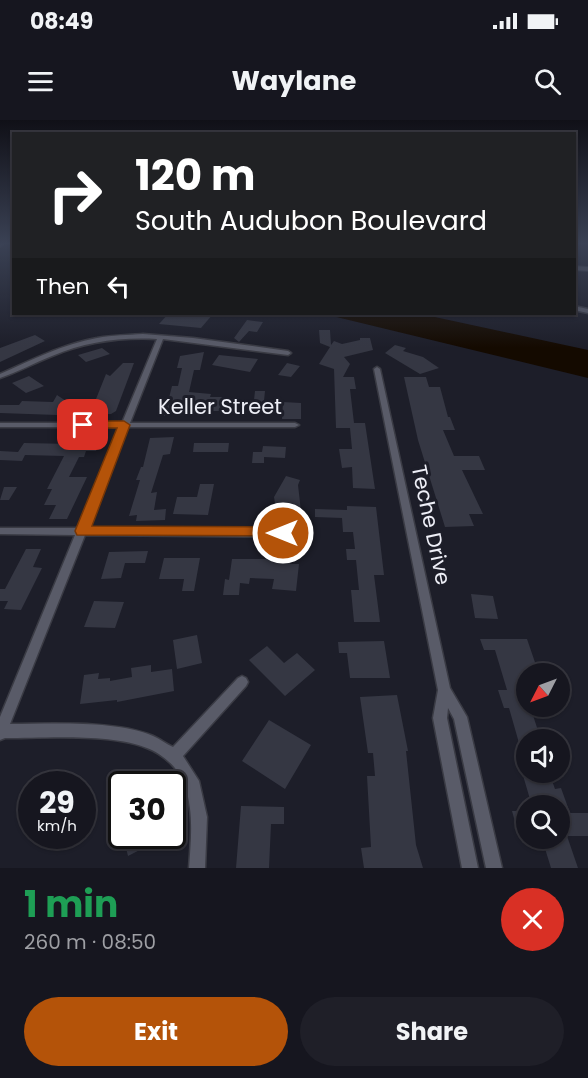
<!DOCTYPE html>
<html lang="en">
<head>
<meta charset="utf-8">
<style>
  :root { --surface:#16161f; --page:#1f1f28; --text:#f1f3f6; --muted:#9e9fa4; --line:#35353d; --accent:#b45309 }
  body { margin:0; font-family:Poppins,sans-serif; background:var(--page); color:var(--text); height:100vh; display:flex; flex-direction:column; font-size:22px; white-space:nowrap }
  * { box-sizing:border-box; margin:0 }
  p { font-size:20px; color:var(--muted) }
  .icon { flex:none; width:33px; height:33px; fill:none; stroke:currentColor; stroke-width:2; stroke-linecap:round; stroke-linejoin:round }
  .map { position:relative; height:748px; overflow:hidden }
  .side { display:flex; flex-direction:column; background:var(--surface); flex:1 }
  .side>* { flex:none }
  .hud { position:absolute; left:12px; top:12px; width:564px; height:183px; border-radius:0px; box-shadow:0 2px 4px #0004,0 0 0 2px var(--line); background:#202124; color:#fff; overflow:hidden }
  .needle { width:39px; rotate:228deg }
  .buttons { position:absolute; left:516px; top:543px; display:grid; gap:12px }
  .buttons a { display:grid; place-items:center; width:54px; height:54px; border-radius:50%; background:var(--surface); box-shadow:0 2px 4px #0004,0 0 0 2px var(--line); font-size:30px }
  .speed { position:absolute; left:18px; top:651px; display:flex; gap:12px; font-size:30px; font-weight:700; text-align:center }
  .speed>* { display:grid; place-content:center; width:78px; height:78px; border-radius:50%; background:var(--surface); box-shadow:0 2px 4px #0004,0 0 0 2px var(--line); line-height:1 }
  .speed small { font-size:15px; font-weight:400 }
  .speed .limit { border:3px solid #111; border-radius:9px; background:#fff; color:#111 }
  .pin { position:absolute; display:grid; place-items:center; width:51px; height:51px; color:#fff; margin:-26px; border-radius:12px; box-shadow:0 3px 9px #0006 }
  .me { position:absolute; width:66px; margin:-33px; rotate:270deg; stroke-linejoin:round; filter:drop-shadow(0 0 4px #0008) }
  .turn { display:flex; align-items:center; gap:21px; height:126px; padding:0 24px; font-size:27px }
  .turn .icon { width:78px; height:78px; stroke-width:2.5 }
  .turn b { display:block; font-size:42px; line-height:51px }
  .then { display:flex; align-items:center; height:57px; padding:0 24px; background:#0003; gap:12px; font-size:22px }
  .round { display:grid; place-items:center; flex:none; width:63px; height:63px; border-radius:32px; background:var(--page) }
  .overview { display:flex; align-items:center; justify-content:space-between; height:102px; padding:0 24px }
  h1 { font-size:36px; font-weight:700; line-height:45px; color:#1e9e55 }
  .button { display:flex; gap:12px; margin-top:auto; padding:12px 24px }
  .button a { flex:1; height:69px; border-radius:36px; background:var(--accent); color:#fff; font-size:24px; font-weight:700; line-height:69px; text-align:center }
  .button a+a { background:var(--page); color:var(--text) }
  .status { display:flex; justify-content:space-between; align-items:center; height:42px; padding:0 30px; background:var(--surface); direction:ltr }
  .status svg { height:16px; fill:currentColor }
  header { display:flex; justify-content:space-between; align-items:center; height:78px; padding:0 24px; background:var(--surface); font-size:27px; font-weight:700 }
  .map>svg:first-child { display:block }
  .water { fill:#140a00 }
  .building { fill:#353743 }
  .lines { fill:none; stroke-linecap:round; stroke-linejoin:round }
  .lane-casing { stroke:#3a3b44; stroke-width:4 }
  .street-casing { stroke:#3a3b44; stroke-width:3 }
  .secondary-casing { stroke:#3a3b44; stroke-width:2 }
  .lane { stroke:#595b68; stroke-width:2 }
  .street { fill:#595b68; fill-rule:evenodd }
  .secondary { fill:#595b68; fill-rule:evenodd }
  .route { fill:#b45309; stroke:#753606; stroke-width:1.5 }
  .labels { text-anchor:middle; stroke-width:6; stroke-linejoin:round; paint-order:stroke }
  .street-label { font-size:21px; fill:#eeeff7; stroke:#1d1e29 }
</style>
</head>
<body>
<div class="status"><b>08:49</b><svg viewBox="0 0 49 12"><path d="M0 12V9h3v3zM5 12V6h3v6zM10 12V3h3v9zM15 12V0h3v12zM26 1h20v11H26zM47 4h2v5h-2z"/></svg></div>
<header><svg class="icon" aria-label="menu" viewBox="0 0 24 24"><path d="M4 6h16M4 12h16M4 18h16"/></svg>Waylane<svg class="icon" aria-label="search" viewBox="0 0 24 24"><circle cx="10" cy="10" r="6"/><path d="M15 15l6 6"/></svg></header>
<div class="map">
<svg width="588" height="748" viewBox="0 0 588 748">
  <rect width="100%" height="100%" fill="#1d1e29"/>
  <!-- water -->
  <path class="water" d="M324,194H421L588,230V258Z"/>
  <!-- building -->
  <path class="building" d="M168,194H213L201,208L159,204Z
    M247,200L263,202L257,212L249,211L239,222L234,218Z
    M319,210H330L331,225L334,221L342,224L360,220V218H370L373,230L344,237L350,244L343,257H354L356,269H350L354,303H365L375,369L353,368L352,347L342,348L339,329H352L350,308H336L334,249L319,244L330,227L320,223Z
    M35,215L45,221L0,242V228Z
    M395,225L406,228L403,231L423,237L439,248L420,254L385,233Z
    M102,228L110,234L86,242L78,235Z
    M204,232L200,250H194L189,272L211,274L210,277H228L227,283H247L248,280H254L255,271H265L263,291H189V295L159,296L162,282H168L172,266H178L182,248H177L180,236Z
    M219,235L258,239L250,252L212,245Z
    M123,243H134L116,291L111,294H90L106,254L110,256Z
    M287,243L300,246L291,257L278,255Z
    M29,256L44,266L26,273L12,263Z
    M404,257H426L429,267H440L448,297H450L455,310H443L454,336H479L485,350H462L483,394H469L474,406L445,407L418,320Z
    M57,275L66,281L57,295L0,293V285H19L22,281L53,282Z
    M283,282L301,283V299H282Z
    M82,316H103L96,331H86L84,337H79L69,357H87L67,399H49L56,385H44L52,369H47L64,336L25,335L22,341L0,340V331L18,332L24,323L72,324L73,321H80Z
    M174,317L170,334L163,335L151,373L157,372L154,390L166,389L165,400L136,401L137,395L129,396L140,360H136L141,347H143L150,318Z
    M194,323H229L228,332H193Z
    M263,326L286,327L285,338L264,337V343H252L253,332H262Z
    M286,356L300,360L298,365L301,391L276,390L274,377Z
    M200,364H214L208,395L173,394L177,377H197Z
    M4,367H17L9,380H0Z
    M347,386L376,387L384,455H374L380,502H354L351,470H359L356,440H347L346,429H355L353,412H343L342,398L315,397V389L347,390Z
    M26,429H41L33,447L42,448L21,490L4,489L8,481H0V469H5Z
    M148,431L145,443H125L121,458L101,459L109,432Z
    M276,437L291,438L290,444H299L296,471L272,469L274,459L250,458L249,464L240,463L239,475H223L225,459L229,460L232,439H276Z
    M164,438H200L194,471H182L184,459H159Z
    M471,474L493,476L498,499L475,498Z
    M94,481L124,482L115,508L84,507Z
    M197,515L202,543L177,549L173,520Z
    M480,519H527L539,554L520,555L526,574V586H530L541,620L519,623L509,588H504L498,570H507L495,530H484Z
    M384,521L390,558H350L347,533H339L338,522Z
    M267,526L284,543L297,533L315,550L285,576L249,540Z
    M151,545V552L172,549L174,571L117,582V580L80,584L84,555L99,553L98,559L110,558V561L132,557L131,548Z
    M397,575L408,631H406L416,725L423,748H364L361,728L371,727L367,656H375L373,633H368L360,577Z
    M269,600L311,625L285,669L242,641Z
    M522,652H549L555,669L561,668L570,693H588V716H567L578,748H551L543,722H560V686H532Z
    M241,686L284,687V704H271L269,748H236Z
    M512,691H526V716H519Z
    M123,716H167L128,736Z"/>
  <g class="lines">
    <!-- lane casing -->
    <g class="lane-casing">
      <path id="lane" d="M0,126L4,123"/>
    </g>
    <!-- street casing -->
    <g class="street-casing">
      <path id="street" d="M574,186L588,189V193L574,190Z
        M143,214L193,218L288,231L291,233L288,235L163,219L130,303H295L299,305L295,307H128L88,408L305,409L308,411L310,413L308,415L305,417L85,415L10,604C51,604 116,600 153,616C160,619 166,624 173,627L238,558L242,556L246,558L248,562L246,566L183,636L199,661L207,697L205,748H189C191,720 194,693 185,666C180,649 163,634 147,628C111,613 44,618 5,618L0,620V597L75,415L0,414V408H78L120,307H0V303H122L157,219C119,217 86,222 52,236C34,243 18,252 0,258V254C32,240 63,224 97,218C112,215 128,215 143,214Z
        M377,247L380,249L450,568L467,597L502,748H486L454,599L448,588L447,598L478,748H462L433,598L438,570L374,249Z"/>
    </g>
    <!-- secondary casing -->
    <g class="secondary-casing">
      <path id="secondary" d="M574,146L588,147V151L574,150Z"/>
    </g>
    <!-- lane -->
    <use href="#lane" class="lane"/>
    <!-- street -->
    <use href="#street" class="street"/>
    <!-- secondary -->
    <use href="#secondary" class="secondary"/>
  </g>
  <!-- sky -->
  <linearGradient id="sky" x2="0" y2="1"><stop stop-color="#101017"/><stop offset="0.54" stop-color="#3a4154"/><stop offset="1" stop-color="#3a4154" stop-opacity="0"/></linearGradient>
  <rect width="588" height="228" fill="url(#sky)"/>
  <!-- route -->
  <path class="route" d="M124,301L130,305L92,406L283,407L288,409L290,413L288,416L77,415L75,411L117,308H83L77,305L83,301Z"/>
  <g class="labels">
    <!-- street labels -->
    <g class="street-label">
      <text x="220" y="294">Keller Street</text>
      <text transform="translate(431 405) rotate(78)" y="7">Teche Drive</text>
    </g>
  </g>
</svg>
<div class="buttons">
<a><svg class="needle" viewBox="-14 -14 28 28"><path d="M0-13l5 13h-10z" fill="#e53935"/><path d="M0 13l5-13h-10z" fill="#9e9fa4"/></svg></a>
<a><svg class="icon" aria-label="sound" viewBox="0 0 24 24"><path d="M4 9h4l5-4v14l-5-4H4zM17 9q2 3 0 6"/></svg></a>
<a><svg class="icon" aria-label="search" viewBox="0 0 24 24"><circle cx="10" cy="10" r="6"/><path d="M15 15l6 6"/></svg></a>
</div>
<div class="speed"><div>29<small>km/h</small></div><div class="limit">30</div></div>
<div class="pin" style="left:83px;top:305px;background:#d93025"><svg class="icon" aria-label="arrive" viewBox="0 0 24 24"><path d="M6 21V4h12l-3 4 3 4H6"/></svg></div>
<svg class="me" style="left:283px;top:413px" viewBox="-20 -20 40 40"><circle r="17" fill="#b45309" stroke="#fff" stroke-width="3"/><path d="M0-11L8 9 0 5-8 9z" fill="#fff"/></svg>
<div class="hud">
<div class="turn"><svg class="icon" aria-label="right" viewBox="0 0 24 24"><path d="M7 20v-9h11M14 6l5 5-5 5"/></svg><div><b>120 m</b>South Audubon Boulevard</div></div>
<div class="then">Then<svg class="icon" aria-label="left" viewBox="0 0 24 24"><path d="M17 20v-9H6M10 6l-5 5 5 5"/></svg></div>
</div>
</div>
<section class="side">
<div class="overview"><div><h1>1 min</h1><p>260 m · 08:50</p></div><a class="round" style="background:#d93025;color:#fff"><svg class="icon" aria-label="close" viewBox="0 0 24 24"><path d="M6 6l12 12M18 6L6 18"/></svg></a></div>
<div class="button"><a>Exit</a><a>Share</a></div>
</section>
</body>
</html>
